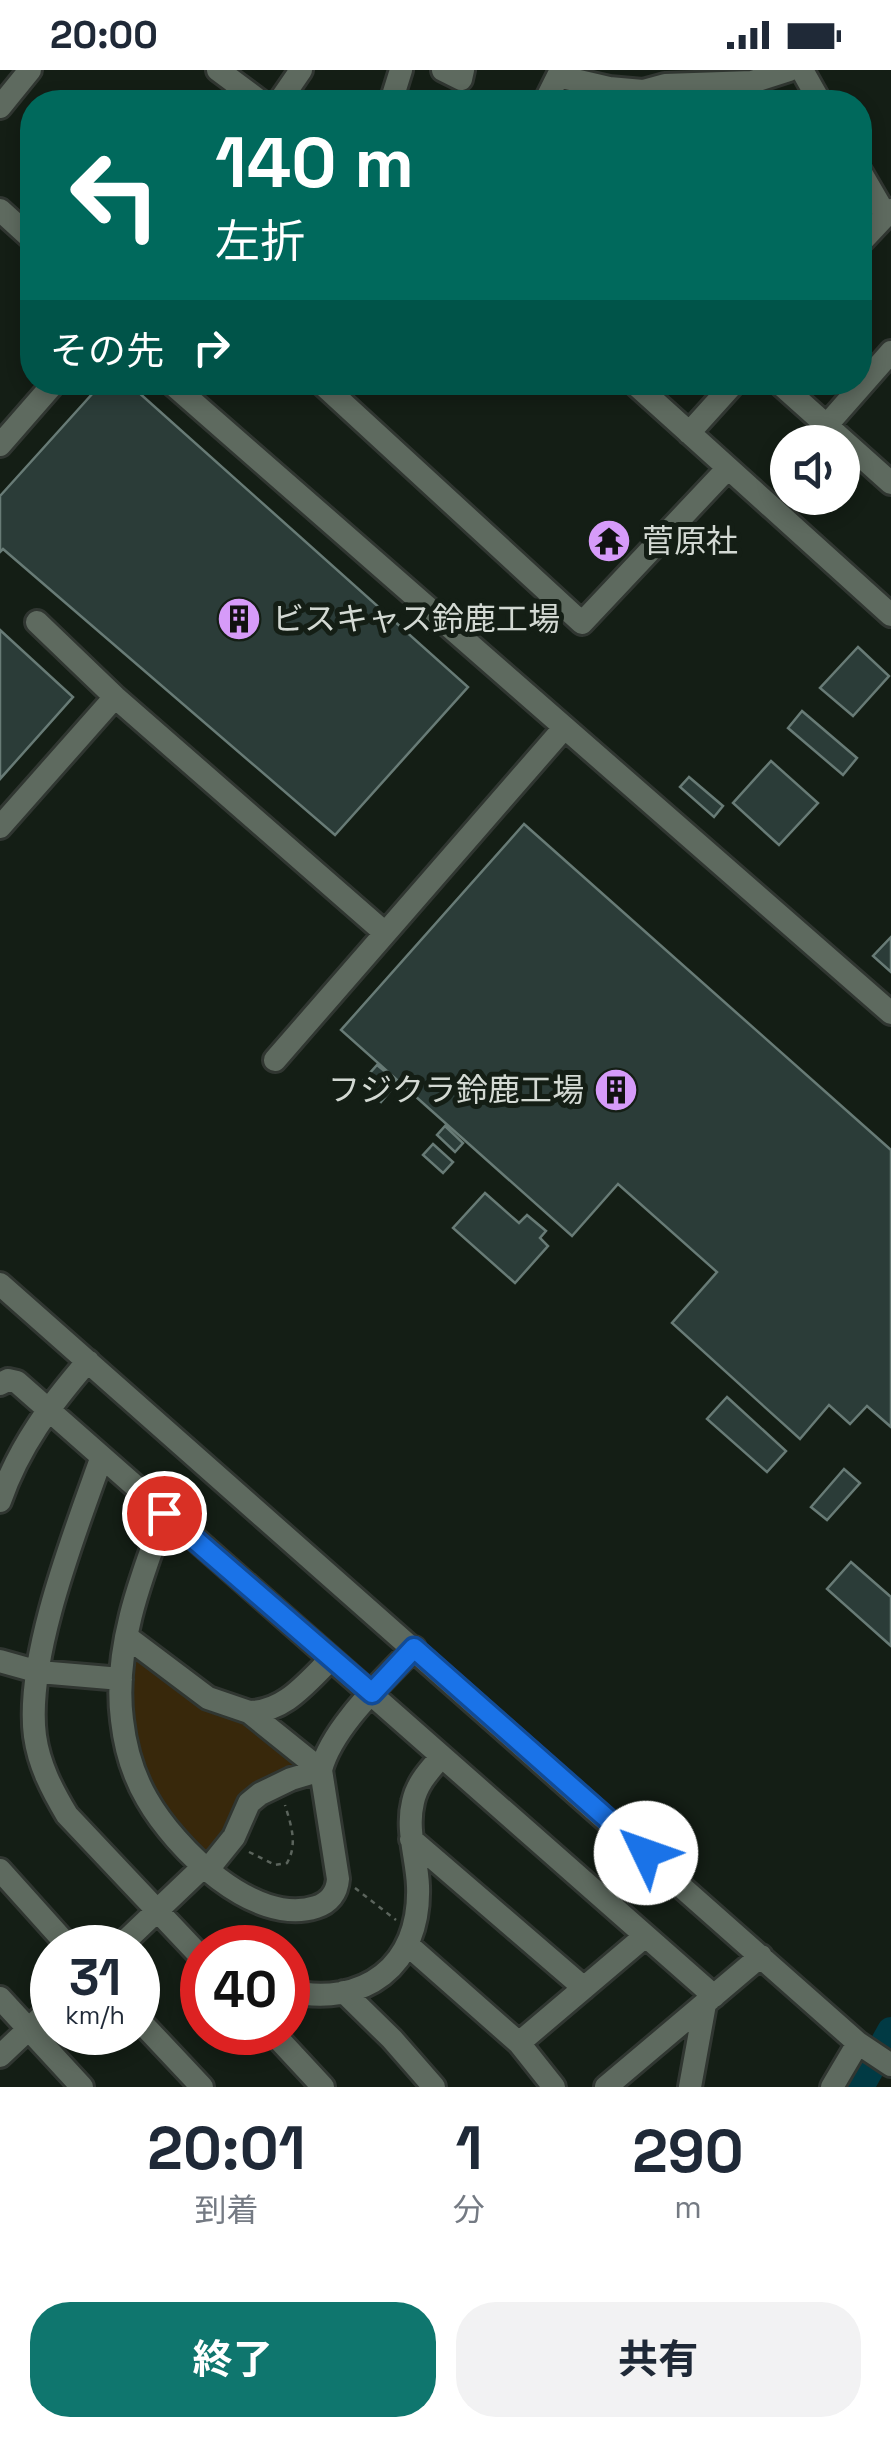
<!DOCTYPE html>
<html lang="ja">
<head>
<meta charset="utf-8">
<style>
  :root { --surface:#fff; --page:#f2f2f3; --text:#1f2937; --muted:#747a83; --accent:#0f766e }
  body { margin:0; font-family:"Space Grotesk","Noto Sans JP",sans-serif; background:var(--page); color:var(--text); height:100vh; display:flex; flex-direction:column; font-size:38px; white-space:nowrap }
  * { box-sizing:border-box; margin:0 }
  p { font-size:32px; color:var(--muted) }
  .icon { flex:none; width:55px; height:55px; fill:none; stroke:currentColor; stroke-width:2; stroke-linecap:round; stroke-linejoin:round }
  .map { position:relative; height:2017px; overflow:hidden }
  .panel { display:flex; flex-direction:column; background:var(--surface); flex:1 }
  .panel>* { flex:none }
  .hud { position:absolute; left:20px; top:20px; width:852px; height:305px; border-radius:40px; box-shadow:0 5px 15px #0003; background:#00695c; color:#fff; overflow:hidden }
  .controls { position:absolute; left:770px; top:355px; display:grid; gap:20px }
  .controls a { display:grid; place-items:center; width:90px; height:90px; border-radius:50%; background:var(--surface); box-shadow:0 5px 15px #0003; font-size:50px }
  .speed { position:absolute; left:30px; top:1855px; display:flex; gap:20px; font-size:50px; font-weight:700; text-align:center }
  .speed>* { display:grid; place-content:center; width:130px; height:130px; border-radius:50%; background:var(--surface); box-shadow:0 5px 15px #0003; line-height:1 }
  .speed small { font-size:25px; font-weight:400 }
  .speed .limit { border:15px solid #d22; background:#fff; color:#111 }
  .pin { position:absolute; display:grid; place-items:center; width:85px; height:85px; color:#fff; margin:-42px; border:5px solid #fff; border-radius:50%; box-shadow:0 2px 10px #0007 }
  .me { position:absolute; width:110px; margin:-55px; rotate:312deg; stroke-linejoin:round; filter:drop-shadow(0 0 8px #0008) }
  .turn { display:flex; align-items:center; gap:35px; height:210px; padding:0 30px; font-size:45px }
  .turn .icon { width:130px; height:130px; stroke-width:2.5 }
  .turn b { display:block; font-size:70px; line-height:85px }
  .then { display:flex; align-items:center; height:95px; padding:0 30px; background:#0003; gap:20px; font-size:38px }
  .eta { display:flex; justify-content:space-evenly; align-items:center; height:170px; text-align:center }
  .eta b { font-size:60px; font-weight:700; line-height:70px }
  .cta { display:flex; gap:20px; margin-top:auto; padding:20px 30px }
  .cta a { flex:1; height:115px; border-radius:40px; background:var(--accent); color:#fff; font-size:40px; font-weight:700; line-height:115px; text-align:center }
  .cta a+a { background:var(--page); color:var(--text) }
  .status { display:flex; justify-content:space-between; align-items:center; height:70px; padding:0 50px; background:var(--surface); direction:ltr }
  .status svg { height:28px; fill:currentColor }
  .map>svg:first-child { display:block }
  .green { fill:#38280b }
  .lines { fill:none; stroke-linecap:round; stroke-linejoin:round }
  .river { stroke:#013a44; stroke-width:28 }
  .building { fill:#2b3c38; stroke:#687b76; stroke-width:2.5 }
  .minor-casing { stroke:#303631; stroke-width:28 }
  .path { stroke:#5b645c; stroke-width:2.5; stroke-dasharray:5 5; stroke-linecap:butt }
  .minor { stroke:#5e6a5f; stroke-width:22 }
  .route-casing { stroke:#114b97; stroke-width:25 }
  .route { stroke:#1a73e8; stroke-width:18 }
  .labels { text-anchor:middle; stroke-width:10; stroke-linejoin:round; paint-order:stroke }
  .poi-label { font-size:32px; fill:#d3d9d3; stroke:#141e15; text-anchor:start }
</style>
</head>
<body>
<div class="status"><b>20:00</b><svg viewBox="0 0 49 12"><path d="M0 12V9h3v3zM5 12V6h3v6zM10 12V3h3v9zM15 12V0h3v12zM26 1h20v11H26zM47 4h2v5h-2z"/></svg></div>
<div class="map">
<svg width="891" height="2017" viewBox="0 0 891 2017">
  <rect width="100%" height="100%" fill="#141e15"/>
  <!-- green -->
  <path class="green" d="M560,19L722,20L729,30L553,32Z
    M139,1586L253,1649L303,1690L211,1785L203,1783L158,1732L131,1661L130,1589Z"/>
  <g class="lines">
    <!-- river -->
    <path class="river" d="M860,2017L891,1961"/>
  </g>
  <!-- building -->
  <path class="building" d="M103,312H127L468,617L335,765L3,479L0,482V426Z
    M0,560L73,627L0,709Z
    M858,577L889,606L853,646L820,618Z
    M802,641L857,688L843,705L788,658Z
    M771,691L818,733L779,775L733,733Z
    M689,707L723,736L714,747L680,717Z
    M524,754L891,1080V1357L867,1336L850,1354L829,1335L800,1369L672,1253L717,1202L618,1114L572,1166L341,960Z
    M891,867V902L873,886Z
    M377,995L398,1012L381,1032L360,1014Z
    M445,1056L463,1073L455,1082L437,1065Z
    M433,1074L453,1092L443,1103L423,1085Z
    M485,1123L519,1153L527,1145L546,1161L540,1168L548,1176L515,1213L453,1158Z
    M727,1327L786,1381L767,1402L707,1349Z
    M844,1399L860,1413L827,1450L811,1437Z
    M851,1492L891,1527V1576L827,1519Z"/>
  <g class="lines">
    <!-- minor casing -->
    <g class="minor-casing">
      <path id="minor" d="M218,0L261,32
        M443,0L461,9L463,0
        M802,0L820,32
        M279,32L301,0
        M391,32L401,0
        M545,32L558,6L609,18L643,21L665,15L752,12L789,0
        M0,37L30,0
        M860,101L885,144
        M0,140L32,169
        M860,173L891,140
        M170,312L891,943
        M320,312L582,553L728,398
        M633,312L891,545
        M778,312L891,413
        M826,356L891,282
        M689,363L735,312
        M0,375L55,312
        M37,552L115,627L385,863
        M0,757L115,627
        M275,990L564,658
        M0,1214L858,1973L891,1995
        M0,1314L8,1310L17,1312L714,1926
        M101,1389C75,1462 25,1589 35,1666C39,1695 52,1720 67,1745L202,1888
        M0,1431C19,1376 51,1334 88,1291
        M165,1443C141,1507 113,1580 122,1650C125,1677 133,1705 147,1729C175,1778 254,1857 316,1837C329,1833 337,1823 338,1809L321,1700C332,1657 384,1610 414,1578
        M127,1567L208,1628L249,1642L321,1700
        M0,1591L39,1602L121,1609
        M249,1642C285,1642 307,1612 331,1589
        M411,1769L584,1918
        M209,1798L234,1767L249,1733L260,1724L291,1709L321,1700
        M0,1800L70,1878
        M409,1876L519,1973L554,2017
        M118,1878L205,1795
        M288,1921C364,1938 421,1896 418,1816C417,1788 406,1760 413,1732C417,1713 429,1701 441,1687
        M344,1922L392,1969L434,2017
        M0,1928L82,2017
        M138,1949L202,2017
        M272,1962L323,2017
        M519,1973L644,1867
        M0,1986L52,1937
        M606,2017L761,1886
        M690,2017L705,1934
        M832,2017L858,1973"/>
    </g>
    <!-- path -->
    <path class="path" d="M249,1782L275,1795L287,1793C298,1774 291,1755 285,1735
      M355,1818L396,1850"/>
    <!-- minor -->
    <use href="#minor" class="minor"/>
  </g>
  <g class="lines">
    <!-- route casing -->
    <g class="route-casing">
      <path id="route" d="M164,1443L372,1623L414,1578L646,1783"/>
    </g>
    <!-- route -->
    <use href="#route" class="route"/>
  </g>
  <!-- icons -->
  <defs>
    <g id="temple-disc" transform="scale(2.25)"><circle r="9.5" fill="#d69bf9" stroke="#141e15"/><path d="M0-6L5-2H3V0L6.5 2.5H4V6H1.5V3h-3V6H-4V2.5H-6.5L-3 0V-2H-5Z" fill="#111"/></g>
    <g id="building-disc" transform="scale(2.25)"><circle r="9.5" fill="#d69bf9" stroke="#141e15"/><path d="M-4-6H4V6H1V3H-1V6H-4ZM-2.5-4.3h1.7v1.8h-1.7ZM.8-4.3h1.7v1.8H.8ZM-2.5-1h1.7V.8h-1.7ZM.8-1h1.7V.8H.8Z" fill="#111"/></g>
  </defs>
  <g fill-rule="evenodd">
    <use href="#temple-disc" x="609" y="471"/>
    <use href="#building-disc" x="239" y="549"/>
    <use href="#building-disc" x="616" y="1020"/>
  </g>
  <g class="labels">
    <!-- poi labels -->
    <g class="poi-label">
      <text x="642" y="482">菅原社</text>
      <text x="272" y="560">ビスキャス鈴鹿工場</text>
      <text x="584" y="1031" text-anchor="end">フジクラ鈴鹿工場</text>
    </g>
  </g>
</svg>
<div class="controls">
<a><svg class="icon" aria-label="sound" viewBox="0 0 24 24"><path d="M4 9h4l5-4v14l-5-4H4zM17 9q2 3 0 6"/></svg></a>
</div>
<div class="speed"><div>31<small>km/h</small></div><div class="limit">40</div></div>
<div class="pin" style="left:164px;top:1443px;background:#d93025"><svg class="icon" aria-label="arrive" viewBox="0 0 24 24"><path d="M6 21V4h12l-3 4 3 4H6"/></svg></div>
<svg class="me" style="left:646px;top:1783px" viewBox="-20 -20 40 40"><circle r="19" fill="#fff"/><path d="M0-13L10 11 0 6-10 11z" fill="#1a73e8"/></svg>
<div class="hud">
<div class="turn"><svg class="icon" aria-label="left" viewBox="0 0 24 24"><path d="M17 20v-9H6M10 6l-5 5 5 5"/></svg><div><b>140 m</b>左折</div></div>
<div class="then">その先<svg class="icon" aria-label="right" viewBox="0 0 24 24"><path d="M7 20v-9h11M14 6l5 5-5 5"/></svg></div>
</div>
</div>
<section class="panel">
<div class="eta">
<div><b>20:01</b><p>到着</p></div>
<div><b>1</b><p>分</p></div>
<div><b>290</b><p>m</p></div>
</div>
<div class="cta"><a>終了</a><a>共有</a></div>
</section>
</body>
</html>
